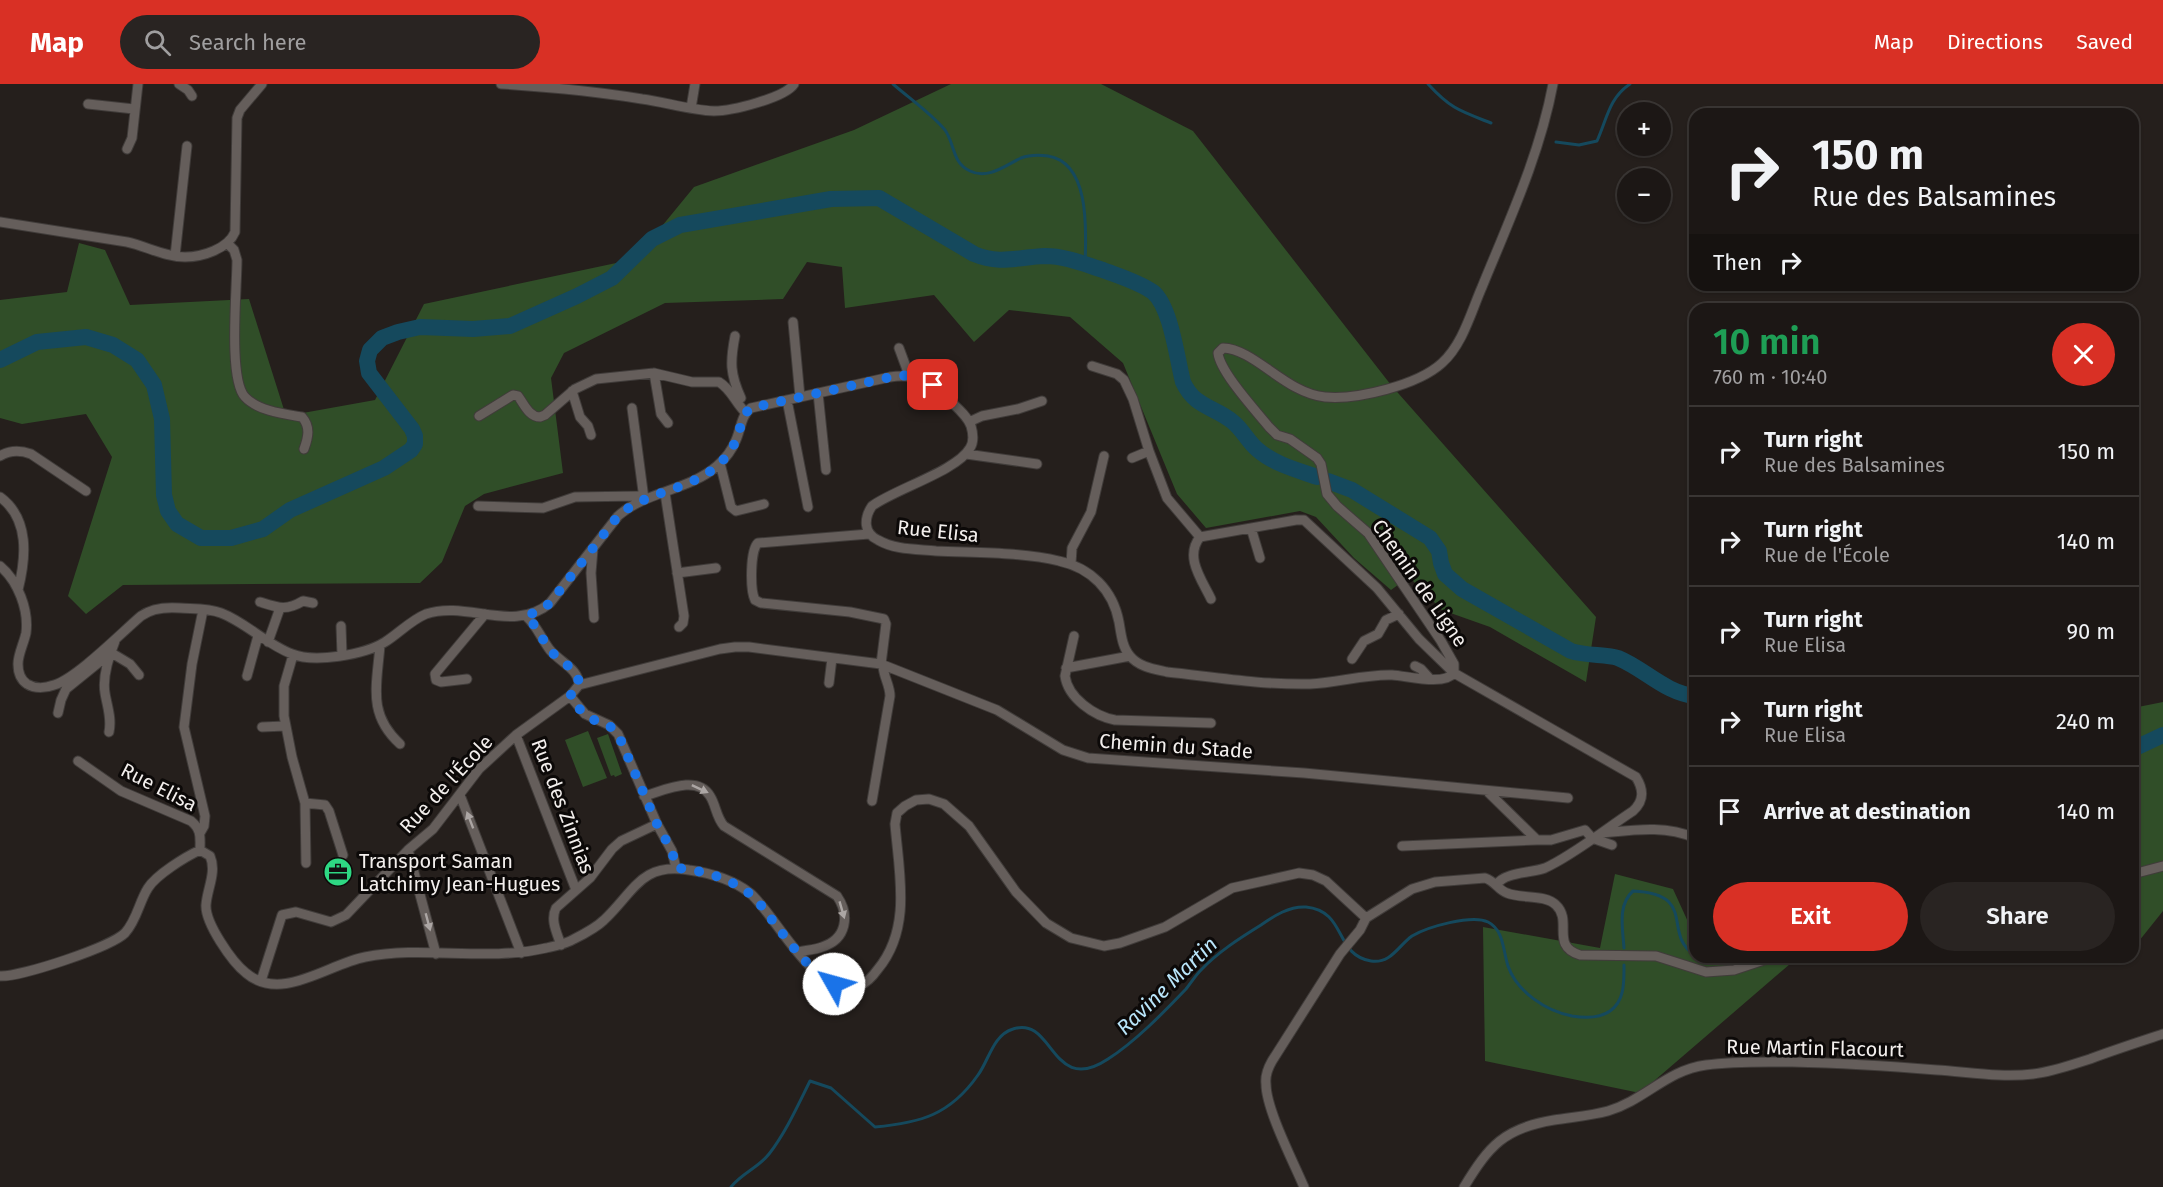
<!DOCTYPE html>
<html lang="en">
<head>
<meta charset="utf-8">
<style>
  :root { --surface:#1c1715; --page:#292422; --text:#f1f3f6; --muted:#a09fa0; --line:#3a3634; --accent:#d93025 }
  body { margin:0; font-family:"Fira Sans",sans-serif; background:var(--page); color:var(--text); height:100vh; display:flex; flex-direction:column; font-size:22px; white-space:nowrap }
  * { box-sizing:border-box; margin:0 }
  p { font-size:20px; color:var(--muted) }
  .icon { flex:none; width:33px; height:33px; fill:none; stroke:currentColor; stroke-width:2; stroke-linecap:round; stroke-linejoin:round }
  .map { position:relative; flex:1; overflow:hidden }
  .sheet { position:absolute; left:1689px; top:219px; width:450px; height:660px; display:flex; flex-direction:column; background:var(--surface); border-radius:18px; box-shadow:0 2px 4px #0004,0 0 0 2px var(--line) }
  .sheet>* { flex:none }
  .banner { position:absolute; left:1689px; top:24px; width:450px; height:183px; border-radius:18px; box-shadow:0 2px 4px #0004,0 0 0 2px var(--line); background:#1c1715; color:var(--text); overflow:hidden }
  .fabs { position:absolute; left:1617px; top:18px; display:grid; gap:12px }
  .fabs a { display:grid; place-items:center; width:54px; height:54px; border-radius:50%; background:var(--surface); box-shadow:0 2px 4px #0004,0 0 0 2px var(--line); font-size:30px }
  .pin { position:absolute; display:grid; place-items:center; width:51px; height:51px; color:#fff; margin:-26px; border-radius:12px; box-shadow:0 3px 9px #0006 }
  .me { position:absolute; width:66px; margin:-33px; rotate:308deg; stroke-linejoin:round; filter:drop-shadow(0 0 4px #0008) }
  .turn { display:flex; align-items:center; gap:21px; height:126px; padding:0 24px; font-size:27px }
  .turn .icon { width:78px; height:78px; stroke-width:2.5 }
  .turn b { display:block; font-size:42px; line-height:51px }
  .then { display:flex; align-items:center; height:57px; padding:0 24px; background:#0003; gap:12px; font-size:22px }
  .round { display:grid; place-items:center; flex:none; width:63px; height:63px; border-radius:32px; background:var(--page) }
  .overview { display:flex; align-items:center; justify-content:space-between; height:102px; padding:0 24px }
  h1 { font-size:36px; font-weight:600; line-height:45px; color:#1e9e55 }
  .button { display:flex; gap:12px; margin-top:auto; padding:12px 24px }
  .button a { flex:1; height:69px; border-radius:36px; background:var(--accent); color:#fff; font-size:24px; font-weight:600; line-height:69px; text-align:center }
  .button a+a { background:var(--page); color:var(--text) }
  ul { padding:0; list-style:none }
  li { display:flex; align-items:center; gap:18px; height:90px; padding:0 24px; border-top:2px solid var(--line) }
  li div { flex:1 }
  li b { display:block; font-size:22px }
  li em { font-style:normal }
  header { display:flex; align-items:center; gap:36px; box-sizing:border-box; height:84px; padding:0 30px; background:var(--accent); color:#fff }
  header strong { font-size:28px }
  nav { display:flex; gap:33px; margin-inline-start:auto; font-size:21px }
  .search { width:420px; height:54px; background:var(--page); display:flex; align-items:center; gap:15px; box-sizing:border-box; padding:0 21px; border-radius:33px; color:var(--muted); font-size:22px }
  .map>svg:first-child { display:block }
  .green { fill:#304e28 }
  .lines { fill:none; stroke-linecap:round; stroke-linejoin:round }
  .stream { stroke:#15495d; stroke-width:3 }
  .river { stroke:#15495d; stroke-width:16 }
  .minor-casing { stroke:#403c3a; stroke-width:11 }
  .minor { stroke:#655e5b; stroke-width:9 }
  .oneway { fill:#aca6a4 }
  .route { stroke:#1a73e8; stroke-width:10; stroke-dasharray:0 18 }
  .labels { text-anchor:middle; stroke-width:6; stroke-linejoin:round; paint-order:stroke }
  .street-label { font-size:20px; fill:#f3efed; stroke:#0c0908 }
  .poi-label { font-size:20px; fill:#f3efed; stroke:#0c0908; text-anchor:start }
  .water-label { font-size:21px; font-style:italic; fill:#b9e5fa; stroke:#0c0908 }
</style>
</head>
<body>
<header>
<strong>Map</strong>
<div class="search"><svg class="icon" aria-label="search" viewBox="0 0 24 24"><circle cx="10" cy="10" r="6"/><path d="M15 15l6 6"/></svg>Search here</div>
<nav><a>Map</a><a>Directions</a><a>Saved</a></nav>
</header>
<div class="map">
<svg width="2163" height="1103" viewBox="0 0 2163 1103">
  <rect width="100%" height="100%" fill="#251f1c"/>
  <!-- green -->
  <path class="green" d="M951,0H1101L1193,47L1391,301L1596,533L1586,598L1490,543L1442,526L1409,493L1391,506L1354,474L1316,433L1300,427L1206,444L1177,410L1123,279L1070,233L1009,226L974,258L934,211L845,224L842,183L807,178L783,215L665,219L564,269L551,294L563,389L484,410L465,422L442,478L420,499L123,501L86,530L68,512L112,373L86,330L22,340L0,334V216L67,208L79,159L105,166L130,221L249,215L286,332L375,316L424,220L635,175L694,103L854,46Z
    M2163,618V827L2139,857L2133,854V624Z
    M588,647L607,694L583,703L565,656Z
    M608,650L622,690L615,693L614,691L611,692L597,654Z
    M1615,790L1673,805L1695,853V873H1806L1790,880L1640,1009L1485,977L1483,843L1600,864Z"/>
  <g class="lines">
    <!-- stream -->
    <path class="stream" d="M893,0C909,14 932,30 945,46C955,60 952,79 970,87C988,96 1006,81 1021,74C1029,71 1040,71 1048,72C1091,79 1086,149 1085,180
      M1428,0C1451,25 1460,27 1491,39
      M1556,58L1579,61L1597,57C1607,35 1609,14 1630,0
      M1624,864C1623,846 1617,821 1633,807C1699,810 1661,850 1695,871
      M1704,873H1712
      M731,1103C742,1089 758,1084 769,1070C786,1048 798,1021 810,997L831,1004L875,1043C920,1039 950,1031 978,991C989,976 993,951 1013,945C1054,931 1051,1013 1108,975C1135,958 1164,928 1186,905C1191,899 1195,892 1201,886C1218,868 1240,854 1261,841C1274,832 1289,822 1306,823C1347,827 1334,871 1371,877C1391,880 1398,862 1412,852C1427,843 1472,830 1488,838C1504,846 1503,867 1508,882C1517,908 1546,927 1572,932C1584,934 1600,934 1610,927C1625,917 1624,897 1624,881"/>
    <!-- river -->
    <path class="river" d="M0,276L37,258L86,253L113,261L137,276L154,301L162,335L164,411L168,427L177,440L201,454H231L263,445L290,426L384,384L411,366L415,360V352L412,345L369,289L367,277L370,266L382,254L398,248L420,243L473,245L510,242L577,212L612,194L652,155L680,141L831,115L879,114L974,170C1000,181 1018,173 1045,172C1065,172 1084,180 1103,186C1119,192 1139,198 1153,208C1171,223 1177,275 1183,298C1195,324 1214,322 1233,338C1243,346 1248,358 1258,366C1274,380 1297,386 1317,393
      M1328,397L1352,406L1430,454L1439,467L1441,479L1445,490L1462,505L1571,567C1586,572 1607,570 1618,574C1645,585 1665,609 1695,612
      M2133,665L2163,651"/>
    <!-- minor casing -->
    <g class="minor-casing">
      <path id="minor" d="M179,0L188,6L192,12
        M501,0C548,3 595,7 642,15C665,18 690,26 714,27C731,27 785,14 794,0
        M88,20L134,25
        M691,24L695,0
        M127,65L132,54L138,0
        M0,138C42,145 85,151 127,158C146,162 165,173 185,173C202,173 228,165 235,148L237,34L240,26L262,0
        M227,159L234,166L237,176C237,204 228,295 245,313C258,327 284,330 302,333C311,343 308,354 304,365
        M175,172L187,62
        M793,238L800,313
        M735,252C730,278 730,290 741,314
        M899,264L909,291
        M1092,282L1117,290L1124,296L1133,315L1149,367L1132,374
        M654,289L661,330L668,339
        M572,307L580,333L588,342L591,351
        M818,309L826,386
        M787,316L808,423
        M632,324L644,415
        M479,332L513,311L518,312C524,320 529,333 540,333L545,331L575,305L596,295L654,289L692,298H719C731,305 735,318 745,328
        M969,338L982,332L1018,325L1042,317
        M1149,367L1167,414L1200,453
        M966,370L1037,380
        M0,372C10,366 20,366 31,370L86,407
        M720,379L731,423L736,427L764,420
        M665,409L684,532L683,539L679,543
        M0,413C30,435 26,474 18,506
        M478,422L543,424L575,413L638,412L644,415
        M1251,444L1260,474
        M869,450L758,459C750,466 750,506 755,516L761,519L850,528L884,535L886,540L881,580
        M593,465L591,489L594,534
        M1071,480L1072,464L1091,428L1104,372
        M0,482C18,497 29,526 26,549C24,559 18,570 18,580C18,588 21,596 27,600C35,605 46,604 54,601C77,594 121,549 141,532C152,524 167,523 180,524C193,525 208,524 221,529C245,538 266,560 292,570C314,579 364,571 385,558C398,550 411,536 426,530C467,516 514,550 550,519L618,432C646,407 688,407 717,382C725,375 732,366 736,356C741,345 741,331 751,324L890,293C914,289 931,297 947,314C955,322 967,331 971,342C973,349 974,358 970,364C957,387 895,405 872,422C864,434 863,449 878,456C895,466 917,465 936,467C975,469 1022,468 1059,477C1091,484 1113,506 1119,538C1121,549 1122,563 1130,572C1139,583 1154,585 1167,588C1214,593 1262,601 1310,600C1337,599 1365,590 1392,591C1408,592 1444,602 1454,589
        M677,489L716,484
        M1211,515C1202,496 1184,473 1200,453L1296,436H1304L1377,504L1419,555L1454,589L1636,693C1644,706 1644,717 1633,727C1607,744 1572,772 1545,784C1532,789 1505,788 1497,800
        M260,518C279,524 286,527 303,517L313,519
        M341,542L342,571
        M1074,552L1065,592C1068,614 1094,632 1115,636L1211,639
        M268,558L280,524
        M380,561C377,601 367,630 400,660
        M110,568L130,580L139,591
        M293,571L284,602V632L292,673L305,719L306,779
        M1352,575L1364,557L1378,550L1386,536L1399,530
        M1415,582L1421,585L1430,595
        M1066,584L1130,572
        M1454,589V580L1441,557L1368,449L1337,422L1327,410L1321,380L1317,374L1290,355L1277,351L1269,343C1256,327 1220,288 1218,269L1223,264C1255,265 1285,309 1325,313C1357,316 1418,301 1442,279C1463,260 1471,228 1482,203C1509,137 1540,70 1553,0
        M247,592L258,552
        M467,595L441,598L436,596L435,590L485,530
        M829,599L832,574
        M579,601L720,565L735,563H749L881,580L997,626L1063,666L1088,674L1304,689L1568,714
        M570,612L585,630L609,641L618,650L657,740L672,767L676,784
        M58,629L61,616L66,605L108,571
        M262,643L285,642
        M109,648C112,634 107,622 105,609C102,592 109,572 115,557
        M516,651L576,806
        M78,677L121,707L191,737C202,746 200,754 200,766
        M1488,708L1537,756H1551L1585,746L1592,754
        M460,711L521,869
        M644,712C663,707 697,690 710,712C716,721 716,733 724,742L837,812C850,831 847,855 822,863C815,866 806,866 798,868
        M872,717L890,612C890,601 883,592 883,581
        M305,719L325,721L329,727L343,771
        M200,749L204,742L205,732L184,643L192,580L203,526
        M1602,749C1634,746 1665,741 1695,754
        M1592,754L1612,761
        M1402,762L1537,756
        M408,766L436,870
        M2133,790L2163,782
        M561,861C557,849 550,836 556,824L590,794L612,765L621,757L657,740
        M0,892C21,893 111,863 125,849C137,836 139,818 148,804C156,791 185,773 200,766L210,772C217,788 207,805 206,821C205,839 232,878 246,889C281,919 328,880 365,873C424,861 485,878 546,864C555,862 566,860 574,855C584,850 596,844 604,836C634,808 641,778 689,786C710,789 733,796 750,809C776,831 818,919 859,902C867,899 873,892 878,885C912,844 899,789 895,740L897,729L905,722L916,716L929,715L944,720L969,742L1016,808L1046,839L1071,854L1104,862L1120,859L1165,843L1232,804L1299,789L1313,791L1326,797L1366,834
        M261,897L282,831L296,828L331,838L346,831L408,766L433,745L479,685L516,651L570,612L579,601C579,585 560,578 550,566C541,554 537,542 526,532
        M1304,1103C1293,1077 1266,1025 1266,1000C1265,992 1268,984 1272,977L1340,870L1360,846L1366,834L1412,805L1435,798L1485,794C1495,797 1498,806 1507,809C1521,815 1545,810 1556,821C1573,837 1550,862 1580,871L1656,872L1706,888L1734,886L1773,873
        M1464,1103C1489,1062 1504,1044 1554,1036C1572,1033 1590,1032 1608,1027C1645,1016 1667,986 1706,981C1734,977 1763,978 1792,978C1841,979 1889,982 1937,986C1968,988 2002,994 2033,990C2052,988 2071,981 2090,975C2114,966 2139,958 2163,950"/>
    </g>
    <!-- minor -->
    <use href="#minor" class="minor"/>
  </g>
  <!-- one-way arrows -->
  <defs><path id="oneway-solid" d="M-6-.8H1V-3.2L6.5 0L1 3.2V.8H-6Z" transform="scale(1.5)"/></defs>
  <g class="oneway">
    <use href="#oneway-solid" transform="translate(700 705) rotate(25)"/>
    <use href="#oneway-solid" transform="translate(470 736) rotate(-111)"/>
    <use href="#oneway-solid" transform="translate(842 826) rotate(74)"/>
    <use href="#oneway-solid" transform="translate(428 838) rotate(75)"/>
  </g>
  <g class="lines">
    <!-- route -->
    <path class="route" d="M834,900C810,887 793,863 776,841C767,830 761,819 750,810C730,794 701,786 676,784L672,767L657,740L618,650C610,639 601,640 590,634C582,629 575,620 570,612L579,601C579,585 560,578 550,566C541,554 537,542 526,532L541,526L550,519L618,432C646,407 688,407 717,382C725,375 732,366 736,356C741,345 741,331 751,324L900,291L921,294L933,301"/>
  </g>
  <!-- icons -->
  <defs>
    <g id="office-disc" transform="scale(1.5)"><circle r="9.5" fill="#2ed883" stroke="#0c0908"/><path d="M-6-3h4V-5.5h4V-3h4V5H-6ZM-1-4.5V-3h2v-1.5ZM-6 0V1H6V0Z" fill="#111"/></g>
  </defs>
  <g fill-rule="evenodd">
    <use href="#office-disc" x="338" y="788"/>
  </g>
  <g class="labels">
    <!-- street labels -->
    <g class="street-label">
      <text transform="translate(938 447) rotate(6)" y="7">Rue Elisa</text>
      <text transform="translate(1420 499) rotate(55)" y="7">Chemin de Ligne</text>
      <text transform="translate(1176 662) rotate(4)" y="7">Chemin du Stade</text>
      <text transform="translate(446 700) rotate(-47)" y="7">Rue de l'École</text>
      <text transform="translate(159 703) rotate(27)" y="7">Rue Elisa</text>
      <text transform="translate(563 722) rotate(69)" y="7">Rue des Zinnias</text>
      <text transform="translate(1815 964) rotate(1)" y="7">Rue Martin Flacourt</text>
    </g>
    <!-- poi labels -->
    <g class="poi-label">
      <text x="359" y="784">Transport Saman<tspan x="359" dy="23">Latchimy Jean-Hugues</tspan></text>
    </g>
    <!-- water labels -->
    <g class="water-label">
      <text transform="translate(1167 902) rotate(-44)" y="7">Ravine Martin</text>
    </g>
  </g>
</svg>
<div class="fabs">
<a>+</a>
<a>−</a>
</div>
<div class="pin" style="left:933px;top:301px;background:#d93025"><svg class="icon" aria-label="arrive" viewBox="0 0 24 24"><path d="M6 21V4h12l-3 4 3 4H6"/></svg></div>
<svg class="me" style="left:834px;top:900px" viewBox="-20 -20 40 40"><circle r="19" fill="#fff"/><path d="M0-13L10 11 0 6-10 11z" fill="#1a73e8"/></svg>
<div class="banner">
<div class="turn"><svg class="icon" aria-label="right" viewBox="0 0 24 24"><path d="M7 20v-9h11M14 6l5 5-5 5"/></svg><div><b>150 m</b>Rue des Balsamines</div></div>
<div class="then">Then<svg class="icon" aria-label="right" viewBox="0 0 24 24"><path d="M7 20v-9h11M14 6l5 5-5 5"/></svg></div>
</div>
<section class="sheet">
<div class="overview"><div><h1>10 min</h1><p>760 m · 10:40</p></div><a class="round" style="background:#d93025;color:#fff"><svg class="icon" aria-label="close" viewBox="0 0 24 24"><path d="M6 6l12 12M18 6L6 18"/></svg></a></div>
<ul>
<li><svg class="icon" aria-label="right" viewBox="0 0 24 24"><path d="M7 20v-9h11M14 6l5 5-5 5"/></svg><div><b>Turn right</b><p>Rue des Balsamines</p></div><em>150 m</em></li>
<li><svg class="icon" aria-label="right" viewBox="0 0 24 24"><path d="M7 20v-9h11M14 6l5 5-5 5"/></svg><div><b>Turn right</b><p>Rue de l'École</p></div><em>140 m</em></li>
<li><svg class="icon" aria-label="right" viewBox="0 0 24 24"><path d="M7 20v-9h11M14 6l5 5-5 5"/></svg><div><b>Turn right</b><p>Rue Elisa</p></div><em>90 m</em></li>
<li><svg class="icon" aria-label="right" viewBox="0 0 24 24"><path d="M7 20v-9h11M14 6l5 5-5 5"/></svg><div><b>Turn right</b><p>Rue Elisa</p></div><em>240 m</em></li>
<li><svg class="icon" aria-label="arrive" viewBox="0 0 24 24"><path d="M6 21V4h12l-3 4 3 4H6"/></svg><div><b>Arrive at destination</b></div><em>140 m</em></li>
</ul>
<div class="button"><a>Exit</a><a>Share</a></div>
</section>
</div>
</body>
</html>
